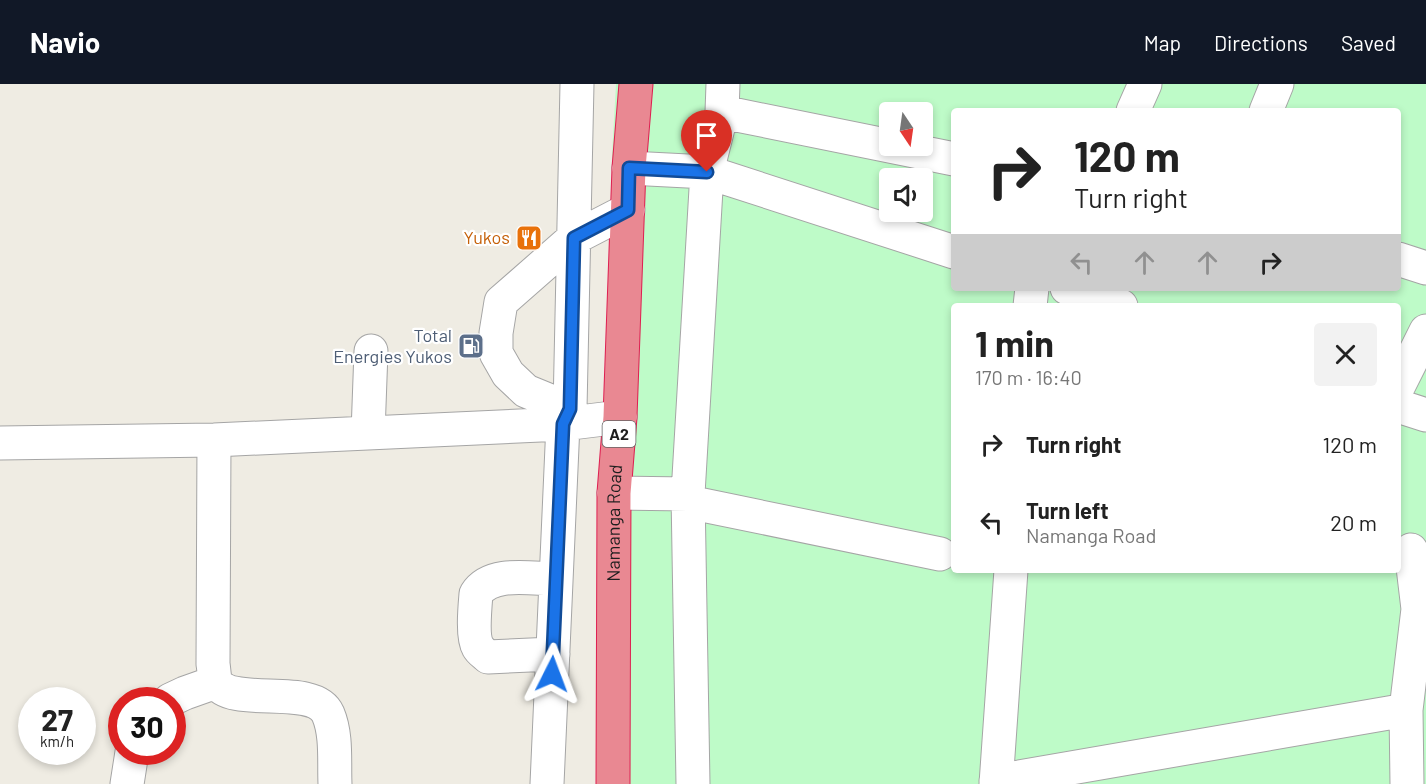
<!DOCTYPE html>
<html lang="en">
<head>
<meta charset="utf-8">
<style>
  :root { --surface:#fff; --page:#f2f2f2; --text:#222; --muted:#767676; --accent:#111827 }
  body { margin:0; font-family:Barlow,sans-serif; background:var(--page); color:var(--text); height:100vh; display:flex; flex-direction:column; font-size:22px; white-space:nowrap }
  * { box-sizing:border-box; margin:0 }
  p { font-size:20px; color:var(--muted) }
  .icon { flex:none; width:33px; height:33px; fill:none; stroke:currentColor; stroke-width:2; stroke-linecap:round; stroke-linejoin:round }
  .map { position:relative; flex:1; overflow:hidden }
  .sheet { position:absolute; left:951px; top:219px; width:450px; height:270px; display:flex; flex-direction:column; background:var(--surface); border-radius:6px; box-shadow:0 3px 9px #0003 }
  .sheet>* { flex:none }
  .hud { position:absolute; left:951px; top:24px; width:450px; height:183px; border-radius:6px; box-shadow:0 3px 9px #0003; background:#fff; color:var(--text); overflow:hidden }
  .needle { width:39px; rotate:167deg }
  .controls { position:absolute; left:879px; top:18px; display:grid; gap:12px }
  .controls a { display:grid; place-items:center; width:54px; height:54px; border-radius:6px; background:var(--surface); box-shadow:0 3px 9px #0003; font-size:30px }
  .speed { position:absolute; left:18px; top:603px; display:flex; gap:12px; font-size:30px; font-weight:700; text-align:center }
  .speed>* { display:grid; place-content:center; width:78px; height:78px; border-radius:50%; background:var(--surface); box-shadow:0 3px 9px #0003; line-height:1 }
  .speed small { font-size:15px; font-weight:400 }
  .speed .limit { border:9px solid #d22; background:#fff; color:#111 }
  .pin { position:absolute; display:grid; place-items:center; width:51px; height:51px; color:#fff; margin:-62px -26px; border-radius:50% 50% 50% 0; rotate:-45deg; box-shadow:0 0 6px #0007 }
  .pin .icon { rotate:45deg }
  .me { position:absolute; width:66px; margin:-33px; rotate:3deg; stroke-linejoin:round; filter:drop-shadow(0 0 4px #0008) }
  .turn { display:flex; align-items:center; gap:21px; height:126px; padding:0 24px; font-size:27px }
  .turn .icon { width:78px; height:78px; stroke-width:2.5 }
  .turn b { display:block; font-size:42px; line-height:51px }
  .lanes { display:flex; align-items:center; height:57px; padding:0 24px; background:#0003; justify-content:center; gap:30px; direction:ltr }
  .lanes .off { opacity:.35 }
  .round { display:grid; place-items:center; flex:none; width:63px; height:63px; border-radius:6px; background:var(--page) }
  .headline { display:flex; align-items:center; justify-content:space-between; height:102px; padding:0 24px }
  h1 { font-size:36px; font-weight:700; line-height:45px }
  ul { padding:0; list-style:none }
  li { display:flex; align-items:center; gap:18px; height:78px; padding:0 24px }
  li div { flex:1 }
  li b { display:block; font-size:22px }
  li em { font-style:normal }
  header { display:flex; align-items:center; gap:36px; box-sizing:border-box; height:84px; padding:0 30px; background:var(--accent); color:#fff }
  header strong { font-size:28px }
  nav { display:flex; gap:33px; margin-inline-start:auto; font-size:21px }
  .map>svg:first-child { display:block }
  .park { fill:#befbc8; fill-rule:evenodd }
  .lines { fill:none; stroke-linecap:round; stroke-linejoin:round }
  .minor-casing { stroke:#a5a5a5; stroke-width:35 }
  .highway-casing { stroke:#de1f51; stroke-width:35 }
  .minor { stroke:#fff; stroke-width:33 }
  .highway { stroke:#e98892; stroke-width:33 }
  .route-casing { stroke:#114b97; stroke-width:15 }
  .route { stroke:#1a73e8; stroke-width:10 }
  .labels { text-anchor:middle; stroke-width:4.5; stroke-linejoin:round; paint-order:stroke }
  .shield { fill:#fff; stroke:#626262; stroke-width:1.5 }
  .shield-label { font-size:16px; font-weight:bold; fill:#1e1e1e }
  .food-label { font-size:18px; fill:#c56008; stroke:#fff; text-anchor:end }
  .service-label { font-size:18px; fill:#4e5e75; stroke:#fff; text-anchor:end }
  .street-label { font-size:18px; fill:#1e1e1e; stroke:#fff }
</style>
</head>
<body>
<header>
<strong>Navio</strong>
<nav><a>Map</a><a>Directions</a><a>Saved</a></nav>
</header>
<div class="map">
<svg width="1426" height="700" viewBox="0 0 1426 700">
  <rect width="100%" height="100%" fill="#efece3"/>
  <!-- park -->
  <path class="park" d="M616,0H1426V700H613L612,157V71ZM954,27H1398V204H954ZM890,28H922V62H890ZM890,94H922V128H890ZM954,222H1398V486H954Z"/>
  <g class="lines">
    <!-- minor casing -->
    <g class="minor-casing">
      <path id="minor" d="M1133,27L1145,0
        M1266,27L1277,0
        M722,28L954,75
        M629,84L707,88L954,168
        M1398,175L1426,184
        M1067,204L1121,222
        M1030,222L1032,204
        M1398,303L1426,247
        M1398,322L1426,331
        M570,325L526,307L508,290L496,269V249L501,218L574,154L628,126
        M368,349L371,267
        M214,356L213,580C214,585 214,594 216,598C232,625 314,598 328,630C337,651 334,678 335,700
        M0,359L214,356L563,340L620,333
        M614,409L688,410
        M688,418L940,470
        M553,570L488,573C485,570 480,567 478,563C472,553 475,522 476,510C491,486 532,495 556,495
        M170,616L185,609L216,598
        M996,697L1406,626
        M127,700L132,668
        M547,700L563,340L570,325L577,0
        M693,700L688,410L707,88L722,28L723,0
        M996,700L1011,486
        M1407,700L1406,626L1418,525L1411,466"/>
    </g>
    <!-- highway casing -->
    <g class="highway-casing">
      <g id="highway">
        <path id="s1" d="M613,700L614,409L620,333L629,84L636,0"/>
      </g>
    </g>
    <!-- minor -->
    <use href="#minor" class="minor"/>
    <!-- highway -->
    <use href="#highway" class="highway"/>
  </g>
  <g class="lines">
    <!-- route casing -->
    <g class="route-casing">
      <path id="route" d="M552,590L563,340L570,325L574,154L628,126L629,84L707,88"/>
    </g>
    <!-- route -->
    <use href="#route" class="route"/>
  </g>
  <!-- icons -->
  <defs>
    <g id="restaurant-square" transform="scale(1.35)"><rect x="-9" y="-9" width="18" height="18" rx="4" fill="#e8710a" stroke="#fff"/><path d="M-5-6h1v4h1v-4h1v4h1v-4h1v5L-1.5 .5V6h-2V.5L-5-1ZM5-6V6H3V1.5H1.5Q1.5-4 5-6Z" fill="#fff"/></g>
    <g id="fuel-square" transform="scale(1.35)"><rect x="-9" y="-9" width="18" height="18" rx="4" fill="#5c6f8a" stroke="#fff"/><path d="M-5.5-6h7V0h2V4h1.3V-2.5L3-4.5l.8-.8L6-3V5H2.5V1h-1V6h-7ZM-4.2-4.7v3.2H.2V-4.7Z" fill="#fff"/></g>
  </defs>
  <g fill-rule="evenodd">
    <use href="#restaurant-square" x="529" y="154"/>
    <use href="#fuel-square" x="471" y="262"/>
  </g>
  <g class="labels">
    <!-- shield labels -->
    <rect class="shield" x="602.5" y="337" width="33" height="26" rx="4.5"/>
    <g class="shield-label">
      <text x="619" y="356">A2</text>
    </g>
    <!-- food labels -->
    <g class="food-label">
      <text x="510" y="160">Yukos</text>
    </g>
    <!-- service labels -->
    <g class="service-label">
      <text x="452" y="258">Total<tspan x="452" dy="21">Energies Yukos</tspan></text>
    </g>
    <!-- street labels -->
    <g class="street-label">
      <text dy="6" stroke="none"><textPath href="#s1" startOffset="261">Namanga Road</textPath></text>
    </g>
  </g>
</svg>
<div class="controls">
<a><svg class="needle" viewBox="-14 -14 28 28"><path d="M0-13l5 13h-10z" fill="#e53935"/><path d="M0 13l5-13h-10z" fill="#767676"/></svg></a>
<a><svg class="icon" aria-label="sound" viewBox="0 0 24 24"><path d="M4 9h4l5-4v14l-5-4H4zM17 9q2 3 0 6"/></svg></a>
</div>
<div class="speed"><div>27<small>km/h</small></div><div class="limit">30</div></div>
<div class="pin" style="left:707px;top:88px;background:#d93025"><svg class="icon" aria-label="arrive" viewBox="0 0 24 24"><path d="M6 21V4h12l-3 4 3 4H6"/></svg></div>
<svg class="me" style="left:552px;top:590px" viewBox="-20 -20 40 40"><path d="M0-17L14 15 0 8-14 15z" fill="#1a73e8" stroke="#fff" stroke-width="4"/></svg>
<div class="hud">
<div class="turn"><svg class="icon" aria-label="right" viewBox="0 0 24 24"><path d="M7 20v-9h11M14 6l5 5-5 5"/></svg><div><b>120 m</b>Turn right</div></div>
<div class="lanes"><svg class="icon off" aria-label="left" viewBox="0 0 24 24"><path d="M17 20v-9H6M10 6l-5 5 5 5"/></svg><svg class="icon off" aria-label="ahead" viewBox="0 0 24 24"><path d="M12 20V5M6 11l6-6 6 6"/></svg><svg class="icon off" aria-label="ahead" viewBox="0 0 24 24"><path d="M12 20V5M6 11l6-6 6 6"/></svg><svg class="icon" aria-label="right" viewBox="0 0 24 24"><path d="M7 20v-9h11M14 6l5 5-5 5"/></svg></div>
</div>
<section class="sheet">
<div class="headline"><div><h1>1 min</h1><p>170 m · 16:40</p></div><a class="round"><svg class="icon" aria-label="close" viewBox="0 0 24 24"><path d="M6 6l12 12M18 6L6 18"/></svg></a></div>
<ul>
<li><svg class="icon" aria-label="right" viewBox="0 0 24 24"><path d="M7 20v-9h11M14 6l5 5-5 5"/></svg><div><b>Turn right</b></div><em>120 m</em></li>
<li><svg class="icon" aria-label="left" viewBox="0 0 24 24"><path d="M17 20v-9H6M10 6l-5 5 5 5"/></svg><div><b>Turn left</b><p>Namanga Road</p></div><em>20 m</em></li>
</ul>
</section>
</div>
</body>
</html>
